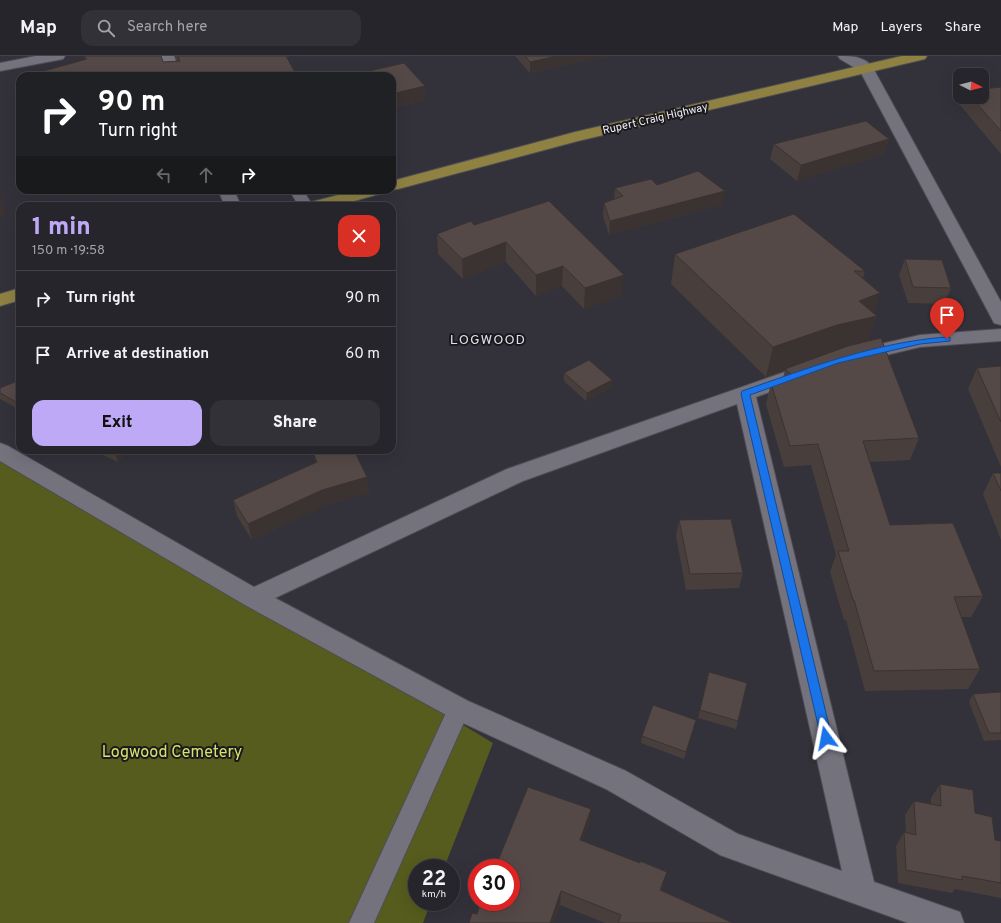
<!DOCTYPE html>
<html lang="en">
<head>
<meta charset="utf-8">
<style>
  :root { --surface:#26252c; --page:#323138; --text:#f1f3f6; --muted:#a4a5a9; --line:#424248; --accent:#bda9f5 }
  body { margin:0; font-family:Overpass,sans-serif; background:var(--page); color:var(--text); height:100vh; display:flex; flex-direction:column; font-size:15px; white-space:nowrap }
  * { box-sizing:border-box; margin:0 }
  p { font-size:13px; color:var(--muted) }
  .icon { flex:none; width:22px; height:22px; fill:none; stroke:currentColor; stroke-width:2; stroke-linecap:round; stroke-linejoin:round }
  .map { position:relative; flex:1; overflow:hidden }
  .details { position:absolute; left:16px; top:146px; width:380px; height:252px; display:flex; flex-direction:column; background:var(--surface); border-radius:12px; box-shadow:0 4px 16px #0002,0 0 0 1px var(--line) }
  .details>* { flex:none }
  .banner { position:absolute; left:16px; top:16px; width:380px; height:122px; border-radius:12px; box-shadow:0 4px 16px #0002,0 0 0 1px var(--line); background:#202124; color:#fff; overflow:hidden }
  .needle { width:26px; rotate:96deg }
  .fabs { position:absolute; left:953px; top:12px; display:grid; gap:8px }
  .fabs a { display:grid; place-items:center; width:36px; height:36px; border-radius:8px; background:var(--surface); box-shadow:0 4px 16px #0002,0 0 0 1px var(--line); font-size:20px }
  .speed { position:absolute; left:408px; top:803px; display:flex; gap:8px; font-size:20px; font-weight:700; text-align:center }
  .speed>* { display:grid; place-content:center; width:52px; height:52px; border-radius:50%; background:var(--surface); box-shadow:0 4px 16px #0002,0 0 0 1px var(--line); line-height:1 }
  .speed small { font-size:10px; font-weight:400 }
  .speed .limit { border:6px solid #d22; background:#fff; color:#111 }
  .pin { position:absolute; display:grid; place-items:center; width:34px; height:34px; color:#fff; margin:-41px -17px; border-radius:50% 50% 50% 0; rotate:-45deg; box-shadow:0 0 4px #0007 }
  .pin .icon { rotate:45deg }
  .me { position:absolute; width:44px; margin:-22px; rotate:347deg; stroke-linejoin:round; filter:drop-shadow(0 0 3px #0008) }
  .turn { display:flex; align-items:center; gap:14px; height:84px; padding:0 16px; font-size:18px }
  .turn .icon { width:52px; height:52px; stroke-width:2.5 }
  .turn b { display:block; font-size:28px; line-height:34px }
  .lanes { display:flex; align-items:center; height:38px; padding:0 16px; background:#0003; justify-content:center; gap:20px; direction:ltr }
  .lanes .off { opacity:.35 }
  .round { display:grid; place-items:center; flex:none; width:42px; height:42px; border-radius:12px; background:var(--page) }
  .head { display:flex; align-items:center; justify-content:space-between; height:68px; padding:0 16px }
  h1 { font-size:24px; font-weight:800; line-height:30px; color:var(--accent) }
  .cta { display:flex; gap:8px; margin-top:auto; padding:8px 16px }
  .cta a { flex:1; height:46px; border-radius:12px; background:var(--accent); color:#111; font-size:16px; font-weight:800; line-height:46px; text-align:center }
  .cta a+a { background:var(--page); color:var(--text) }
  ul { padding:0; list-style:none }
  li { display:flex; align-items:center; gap:12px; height:56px; padding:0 16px; border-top:1px solid var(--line) }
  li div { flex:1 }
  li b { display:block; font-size:15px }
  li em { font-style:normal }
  header { display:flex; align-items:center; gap:24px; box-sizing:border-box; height:56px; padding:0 20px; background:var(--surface); border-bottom:1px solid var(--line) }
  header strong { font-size:19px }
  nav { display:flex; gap:22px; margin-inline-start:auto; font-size:14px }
  .search { width:280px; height:36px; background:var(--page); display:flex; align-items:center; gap:10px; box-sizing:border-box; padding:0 14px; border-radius:12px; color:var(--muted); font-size:15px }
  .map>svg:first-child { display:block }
  .green { fill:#565c1d }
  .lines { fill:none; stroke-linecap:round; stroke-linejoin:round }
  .lane-casing { stroke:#4e4d55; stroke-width:2 }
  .street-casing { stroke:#4e4d55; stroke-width:2 }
  .primary-casing { stroke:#4e4d55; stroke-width:2 }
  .lane { fill:#74737d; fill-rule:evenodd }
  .street { fill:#74737d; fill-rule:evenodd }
  .primary { fill:#8e8142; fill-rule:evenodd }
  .wall { fill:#483f3c }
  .shaded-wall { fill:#3b3331 }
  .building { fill:#544946; stroke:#3b3331 }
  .route { fill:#1a73e8; stroke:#114b97 }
  .labels { text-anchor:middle; stroke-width:4; stroke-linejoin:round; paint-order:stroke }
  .far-street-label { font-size:11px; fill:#f4f3f9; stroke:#1a1a1e }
  .neighbourhood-label { font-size:14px; letter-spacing:1px; fill:#e2e0eb; stroke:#1a1a1e }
  .near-park-label { font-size:16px; fill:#d6e36b; stroke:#1a1a1e }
</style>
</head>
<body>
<header>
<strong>Map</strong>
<div class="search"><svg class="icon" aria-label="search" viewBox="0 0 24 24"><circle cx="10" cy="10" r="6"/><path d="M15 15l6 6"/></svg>Search here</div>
<nav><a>Map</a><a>Layers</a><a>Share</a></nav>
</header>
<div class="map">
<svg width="1001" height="867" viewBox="0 0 1001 867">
  <rect width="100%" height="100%" fill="#33313a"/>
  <!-- green -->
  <path class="green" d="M0,390L493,687L444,812H417V846H431L423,867H0Z"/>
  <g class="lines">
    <!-- lane casing -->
    <g class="lane-casing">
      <path id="lane" d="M289,134H303L313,150H299Z
        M459,644L467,646L470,653L374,867H349L451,646Z"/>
    </g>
    <!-- street casing -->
    <g class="street-casing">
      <path id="street" d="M36,0H65L63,3L58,4L0,15V7Z
        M160,0H174L182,20H168Z
        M838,0C851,0 865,0 873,12L1001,246V269L994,267L992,263L860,15L840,3Z
        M218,134H234L241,150H225Z
        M1001,273V285L920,291L857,306L850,305L847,300L850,295L920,279Z
        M799,311L806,313L809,318L806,323L756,341L874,826L960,856L964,867H908L720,799L606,733L450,661L245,549L0,405V387L8,390L254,531L507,413ZM737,348L842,815L738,778L626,715L468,645L275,542L523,425Z"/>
    </g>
    <!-- primary casing -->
    <g class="primary-casing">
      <path id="primary" d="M902,0H927L925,3L578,85L398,133L388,134H392V125L575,76Z
        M358,134H385L383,137L336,150H309L311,146Z
        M20,232V244L0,250V238Z"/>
    </g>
    <!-- lane -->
    <use href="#lane" class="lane"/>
    <!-- street -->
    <use href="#street" class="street"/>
    <!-- primary -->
    <use href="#primary" class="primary"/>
  </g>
  <!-- wall -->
  <path class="wall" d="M84,0L163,6H177L175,0H291L286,1L297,20H29L85,4Z
    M515,0H608L530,17Z
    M1001,31V98L960,49L963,41H982Z
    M889,83L884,98L797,125L770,103L774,88Z
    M657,129L722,149L609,179L603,160L604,147L614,143L615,132Z
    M69,134H124L100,140L97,134L72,141Z
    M549,145L622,240L584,253L562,230L536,240L506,206L463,223L438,198L437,178L474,169Z
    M675,198L865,215L863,222L874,257L869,285L919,382L910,404L870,406L890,469L983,540L971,561H961L980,613L968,633L865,635L846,564H844L830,516L836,499L811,409L784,411L766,348L771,327L783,322L785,314L766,321L671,228Z
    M905,203L951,232L944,248L908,247L899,219Z
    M1001,310V411L968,333L977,312Z
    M564,317L612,324L611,332L586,345L564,325Z
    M20,324V354L0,343V332Z
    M92,394H131L118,406Z
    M314,399L367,421L369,437L325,450L252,484L237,460L233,444L316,406Z
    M993,417H1001V484L983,438Z
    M679,464L743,517L739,532L686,534L676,480Z
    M709,616L738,665L736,673L698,662Z
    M1001,636V684L984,685L969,646L973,638Z
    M694,671L684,703L641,687L642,680Z
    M940,728L975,757L995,784L1001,785V842L955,833L952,837L898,827L896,790L904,776L906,777L905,759L914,745L931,748V742Z
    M591,753L589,768L582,785L663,829L661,834L733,867H605L560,849L553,867H469L477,858Z"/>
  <!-- shaded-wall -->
  <path class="shaded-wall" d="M557,0H608L530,17V6Z
    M182,17L183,20H167Z
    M425,30V45L392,53V38Z
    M889,83L884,98L797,125L801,109Z
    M69,134H97L72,141Z
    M98,134H124L100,140Z
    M0,135L6,161L0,162Z
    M725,135L722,149L609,179L610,165Z
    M506,186V206L463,223L462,203Z
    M563,210L562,230L536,240V219Z
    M624,219L622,240L584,253L585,232Z
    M880,237L873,261L877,260L867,290L785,313V314L766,321L773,291L859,245Z
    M612,324L611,332L586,345L587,337Z
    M114,394H131L118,406Z
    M367,421L369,437L325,450L252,484L248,468L322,434Z
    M591,753L589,768L578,798L580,784Z
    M561,835L560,849L553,867H550Z"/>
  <!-- building -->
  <path class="building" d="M84,0H161L163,6L180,5L178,0H286L297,20H184L182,17L167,20H30L29,19L87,3Z
    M525,0H557L530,6Z
    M404,7L425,30L392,38V20H363L360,17Z
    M1001,31V75L971,41H982V33Z
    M866,65L889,83L801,109L774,88Z
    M698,115L725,135L610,165L604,147L623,140L615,132L651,123L657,129Z
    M549,145L624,219L585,232L563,210L536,219L506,186L462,203L437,178L471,165L474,169Z
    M794,158L865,215H854L880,237L859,245L877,260L837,269L773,291L675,198Z
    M905,203L942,204L951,232L913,231Z
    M881,282L919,382L863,385L890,469L953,467L983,540L954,541L980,613L874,615L854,544H853L838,495H849L818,388L790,390L771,327L791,318L785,313L848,290Z
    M589,304L612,324L587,337L564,317Z
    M1001,310V366L977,312Z
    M20,324V348L0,337V332Z
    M332,394H354L367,421L322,434L248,468L233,444L317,406L314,399Z
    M993,417H1001V435Z
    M731,463L743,517L690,518L679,464Z
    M709,616L747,627L738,665L700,654Z
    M1001,636V677H989L973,638Z
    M653,649L696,664L686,696L642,680Z
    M940,728L973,734L975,757L992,761L995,784L1001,785V827L962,820V824L906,814L904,776L916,779L914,745L941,750Z
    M528,731L591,753L580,784L640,807V805L667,816L660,834L733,867H618L621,859L561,835L550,867H469L472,857L477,858L481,846H511V812H495Z"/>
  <!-- route -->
  <path class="route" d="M947,281H950V285L920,288L838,307L750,339L832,682L830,685L826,687L823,685L821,682L741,338L742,335C809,312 876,286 947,281Z"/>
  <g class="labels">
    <!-- far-street labels -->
    <g class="far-street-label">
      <text transform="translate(655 62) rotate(-13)" y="4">Rupert Craig Highway</text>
    </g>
    <!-- neighbourhood labels -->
    <g class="neighbourhood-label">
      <text x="488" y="288">LOGWOOD</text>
    </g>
    <!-- near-park labels -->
    <g class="near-park-label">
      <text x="172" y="701">Logwood Cemetery</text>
    </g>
  </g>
</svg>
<div class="fabs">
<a><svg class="needle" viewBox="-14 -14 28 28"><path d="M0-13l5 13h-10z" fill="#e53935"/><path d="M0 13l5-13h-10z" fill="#a4a5a9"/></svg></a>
</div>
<div class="speed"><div>22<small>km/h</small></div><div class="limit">30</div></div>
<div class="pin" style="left:947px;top:283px;background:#d93025"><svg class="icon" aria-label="arrive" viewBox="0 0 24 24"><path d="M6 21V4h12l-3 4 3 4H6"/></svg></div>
<svg class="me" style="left:826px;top:682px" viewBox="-20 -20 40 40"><path d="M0-17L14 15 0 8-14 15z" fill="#1a73e8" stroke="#fff" stroke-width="4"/></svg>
<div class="banner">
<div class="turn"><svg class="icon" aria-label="right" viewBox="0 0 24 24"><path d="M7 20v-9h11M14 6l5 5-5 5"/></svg><div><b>90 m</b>Turn right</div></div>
<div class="lanes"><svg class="icon off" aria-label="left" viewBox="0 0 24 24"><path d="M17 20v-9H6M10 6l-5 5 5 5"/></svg><svg class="icon off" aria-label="ahead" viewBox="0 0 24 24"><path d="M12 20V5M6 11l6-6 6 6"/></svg><svg class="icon" aria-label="right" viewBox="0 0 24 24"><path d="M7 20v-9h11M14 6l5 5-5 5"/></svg></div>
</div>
<section class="details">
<div class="head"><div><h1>1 min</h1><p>150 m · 19:58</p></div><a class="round" style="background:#d93025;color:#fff"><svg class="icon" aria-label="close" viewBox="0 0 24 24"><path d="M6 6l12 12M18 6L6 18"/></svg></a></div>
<ul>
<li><svg class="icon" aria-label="right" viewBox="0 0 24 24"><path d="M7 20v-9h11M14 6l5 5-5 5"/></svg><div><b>Turn right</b></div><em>90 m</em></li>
<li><svg class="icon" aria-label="arrive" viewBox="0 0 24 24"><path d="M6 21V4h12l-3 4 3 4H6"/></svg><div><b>Arrive at destination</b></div><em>60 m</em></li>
</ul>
<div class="cta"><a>Exit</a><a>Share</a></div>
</section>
</div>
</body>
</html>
